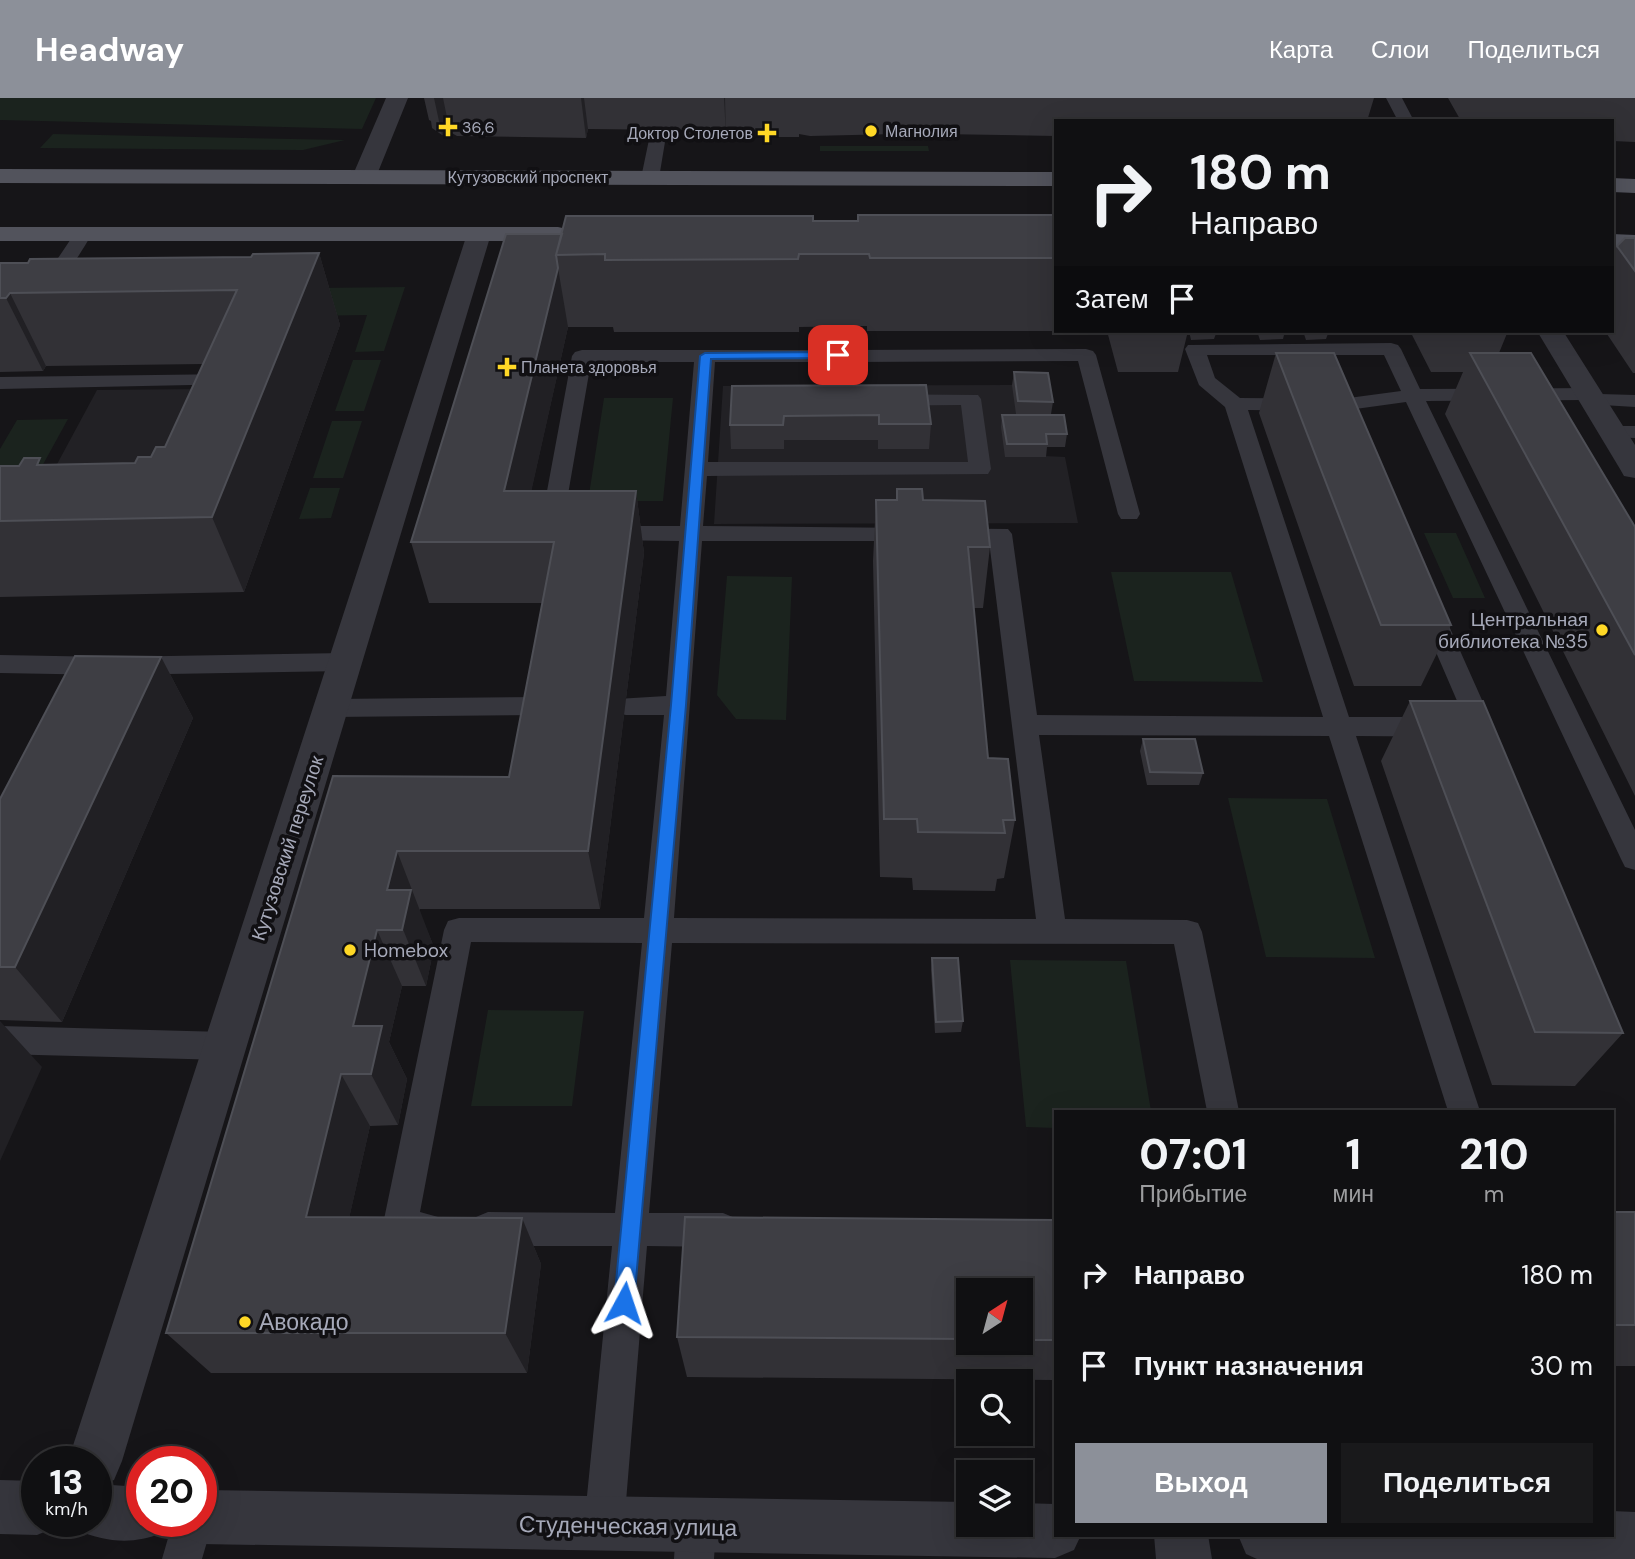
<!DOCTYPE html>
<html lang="ru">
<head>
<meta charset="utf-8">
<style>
  :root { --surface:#101012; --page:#19191b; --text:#f1f3f6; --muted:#9c9d9f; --line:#303032; --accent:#8c9099 }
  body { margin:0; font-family:"DM Sans",sans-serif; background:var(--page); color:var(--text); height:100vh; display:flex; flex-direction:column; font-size:26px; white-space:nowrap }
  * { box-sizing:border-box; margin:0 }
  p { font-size:23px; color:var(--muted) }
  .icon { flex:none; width:38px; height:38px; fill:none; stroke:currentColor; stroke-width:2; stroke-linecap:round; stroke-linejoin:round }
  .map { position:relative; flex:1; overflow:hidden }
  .panel { position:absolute; left:1054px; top:1012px; width:560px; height:427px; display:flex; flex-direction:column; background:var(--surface); border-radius:0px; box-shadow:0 7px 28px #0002,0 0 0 2px var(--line) }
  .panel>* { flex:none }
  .top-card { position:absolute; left:1054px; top:21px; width:560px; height:214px; border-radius:0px; box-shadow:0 7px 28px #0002,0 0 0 2px var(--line); background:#101012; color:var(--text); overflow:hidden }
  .needle { width:46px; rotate:36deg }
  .controls { position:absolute; left:956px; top:1180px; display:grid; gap:14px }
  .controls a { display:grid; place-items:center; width:77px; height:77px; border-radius:0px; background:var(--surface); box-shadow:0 7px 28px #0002,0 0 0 2px var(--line); font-size:35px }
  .speed { position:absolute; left:21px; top:1348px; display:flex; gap:14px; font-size:35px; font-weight:700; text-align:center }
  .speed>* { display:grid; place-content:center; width:91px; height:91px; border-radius:50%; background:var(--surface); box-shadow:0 7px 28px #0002,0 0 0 2px var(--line); line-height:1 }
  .speed small { font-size:18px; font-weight:400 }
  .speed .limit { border:10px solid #d22; background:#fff; color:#111 }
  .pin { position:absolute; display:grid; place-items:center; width:60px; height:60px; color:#fff; margin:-30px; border-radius:14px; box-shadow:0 4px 10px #0006 }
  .me { position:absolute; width:77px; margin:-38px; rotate:5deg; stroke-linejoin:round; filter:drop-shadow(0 0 5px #0008) }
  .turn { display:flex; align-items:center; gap:24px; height:147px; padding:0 21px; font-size:32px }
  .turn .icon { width:91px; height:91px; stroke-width:2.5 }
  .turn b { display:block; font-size:49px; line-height:60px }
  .then { display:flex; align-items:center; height:66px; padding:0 21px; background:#0003; gap:14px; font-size:26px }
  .eta { display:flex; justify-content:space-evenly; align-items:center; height:119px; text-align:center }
  .eta b { font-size:42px; font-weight:800; line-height:49px }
  .button { display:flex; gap:14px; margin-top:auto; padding:14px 21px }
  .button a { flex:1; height:80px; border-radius:0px; background:var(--accent); color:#fff; font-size:28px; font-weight:800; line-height:80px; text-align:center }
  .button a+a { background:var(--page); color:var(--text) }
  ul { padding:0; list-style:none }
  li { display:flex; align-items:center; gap:21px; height:91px; padding:0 21px }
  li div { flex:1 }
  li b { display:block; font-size:26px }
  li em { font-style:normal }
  header { display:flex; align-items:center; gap:42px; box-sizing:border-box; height:98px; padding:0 35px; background:var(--accent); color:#fff }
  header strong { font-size:33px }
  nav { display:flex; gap:38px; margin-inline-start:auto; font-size:24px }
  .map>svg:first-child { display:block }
  .built { fill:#222125 }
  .green { fill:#1b231e }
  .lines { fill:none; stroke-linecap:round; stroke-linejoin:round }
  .service { fill:#36363d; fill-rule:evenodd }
  .minor { fill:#36363d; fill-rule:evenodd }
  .tertiary { fill:#36363d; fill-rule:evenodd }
  .primary { fill:#52535c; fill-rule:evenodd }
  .wall { fill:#323136; fill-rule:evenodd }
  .shaded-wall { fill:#212024 }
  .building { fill:#3e3e44; stroke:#4e4f56; stroke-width:2 }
  .route { fill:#1a73e8; stroke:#114b97; stroke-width:2 }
  .poi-dot { fill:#ffd826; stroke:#111013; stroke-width:2.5 }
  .labels { text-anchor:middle; stroke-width:7; stroke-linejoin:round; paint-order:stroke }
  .far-poi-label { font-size:16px; fill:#a6a9b9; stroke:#111013; text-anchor:start }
  .far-street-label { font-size:16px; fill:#a6a9b9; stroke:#111013 }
  .poi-label { font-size:19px; fill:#a6a9b9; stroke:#111013; text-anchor:end }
  .street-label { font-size:19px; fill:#a6a9b9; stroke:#111013 }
  .near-poi-label { font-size:23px; fill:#a6a9b9; stroke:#111013; text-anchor:start }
  .near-street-label { font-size:23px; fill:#a6a9b9; stroke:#111013 }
</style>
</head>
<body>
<header>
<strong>Headway</strong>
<nav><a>Карта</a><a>Слои</a><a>Поделиться</a></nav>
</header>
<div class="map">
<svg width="1635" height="1461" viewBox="0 0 1635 1461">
  <rect width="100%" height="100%" fill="#161518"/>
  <!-- built -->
  <path class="built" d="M1012,287H1046L1051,316H1038L1045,358L1065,359L1078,425L714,426L723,288Z
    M207,291L161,392L42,394L97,292Z"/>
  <!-- green -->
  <path class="green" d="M0,0H376L362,31L0,22Z
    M53,36L345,42L303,52L40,50Z
    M820,48H928L929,53H820Z
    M405,189L384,253L355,254L367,217L306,218L317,190Z
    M353,262H381L364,313H335Z
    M604,300H673L663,403H588Z
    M68,321L29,392L0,393V351L17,322Z
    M332,323H362L343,380H313Z
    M310,390H340L331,420L299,421Z
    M1424,435H1456L1485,500H1453Z
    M1111,474H1231L1263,584L1134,583Z
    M727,478L792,479L786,622L736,621L717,597Z
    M1228,700L1327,701L1375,860L1266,859Z
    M1010,862L1126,863L1151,1013H1055V1030L1026,1029Z
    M488,912L584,913L572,1008H471Z"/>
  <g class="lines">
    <!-- service -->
    <path class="service" d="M1386,0H1402L1414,23H1398Z
      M659,27L667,32L659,80L650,85L641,80L651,32Z
      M83,131L92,136C66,179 52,203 0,216V204C44,189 52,168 77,132Z
      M837,223L847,229L848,252L1086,251L1093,253L1096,257L1140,416L1137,421H1121L1118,416L1078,263L848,264L850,296L978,297L981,301L991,371L988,376L707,378L703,428L1008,431L1012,436L1037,617L1323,619L1225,309L1199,287L1185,251L1188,247L1391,245L1398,247L1401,251L1420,291L1590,290L1597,292L1600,296L1635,297V309L1586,306L1583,302L1426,303L1635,732V772L1625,769L1621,761L1406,304L1341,313L1248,312L1349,619H1464L1417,510L1420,504L1429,502L1438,504L1441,510L1494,629L1490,636L1481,639L1356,638L1480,1013H1448L1329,638L1039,637L1065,821L1187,822L1198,825L1202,834L1239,1013H1207L1174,846L672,845L649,1115H723L735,1120L740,1132L735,1144L723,1149L647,1148L624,1428L618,1442L604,1448L590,1442L584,1428L612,1148H488L476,1143L471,1131L476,1119L488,1114L615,1115L642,845L471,844L420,1114L438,1119L443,1131L438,1143C421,1150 404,1150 387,1143L382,1131L444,832L448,823L459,820H644L664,617H626L617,615L613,608L617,601L666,598L679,443L604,442L596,440L592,435L596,430L604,428H680L694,264H591L562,431L559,436L551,438L543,436L540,431L572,258L575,254L582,252H828L827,229ZM1207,257H1384L1401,293L1341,301L1240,300L1215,280ZM715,264H828L830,302L833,306L840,308L961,307L968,364H708ZM702,443H989L1036,821L674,820Z
      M232,276L239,278L242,282L239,286L0,291V279Z
      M1612,328H1635V340L1604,339L1601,334L1604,329Z
      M345,555L354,558L358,564L354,570L345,573L110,577L0,575V557L110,559Z
      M548,599L557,601L561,608L557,615L548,617L332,619L323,617L319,610L323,603L332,601Z
      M0,928L225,934L236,938L241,948L236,958L225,962L0,956Z
      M201,1407L207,1409L213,1423L202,1461H162L173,1423H201Z
      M696,1409L710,1415L716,1429L714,1461H674L676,1429L682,1415Z"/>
    <!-- minor -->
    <path class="minor" d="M386,0H408L376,79L372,84H356L352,79Z
      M479,129L488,131L491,136L122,1363L114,1382L96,1389V1363H68L467,136L470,131Z
      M1537,233H1563L1635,347V380L1624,378L1620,371Z
      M1154,1437H1208L1212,1461H1156Z"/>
    <!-- tertiary -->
    <path class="tertiary" d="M0,1382L37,1383V1423H59L56,1429L37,1437L0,1436Z
      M96,1386L142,1389V1423H166L161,1435C134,1447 104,1444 77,1432L73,1423H96Z
      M201,1392L968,1404V1426H1020V1405L1055,1406V1437H1081L1074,1452L1055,1460L201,1446L182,1438L175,1423H201Z
      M1612,1413L1635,1414V1461H1257L1246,1456L1238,1437H1612Z"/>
    <!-- primary -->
    <path class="primary" d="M0,71L1055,74V88L0,85Z
      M1612,80L1635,81V95L1612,94Z
      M0,129H558L567,131L570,136L567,141L558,143H0Z
      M1612,136L1635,137V151L1612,150Z"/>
  </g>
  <!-- wall -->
  <path class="wall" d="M424,0H799V10V0H1374L1367,23H1055V38L938,36V39L896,38V36L810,38L799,36V39H735V35H726V38H684V32L588,31L586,40L457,38L450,34L442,37L432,30L431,23L429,22Z
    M1448,0H1635V44L1612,43V23H1461Z
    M1055,117V233H867V228L799,229V234H614L613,229H568L531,393H636L644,455L600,811H420L419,813L434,849L426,888H402L389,944L407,981L398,1027L370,1028L349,1120H522L541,1166L527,1275H211L166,1235L333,678L509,679L542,505H429L411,444L562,136L813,123H858Z
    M1635,140V275H1633L1605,233H1612V158L1617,148Z
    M319,155L340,227L244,494L0,499V368L135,365L151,359L165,349L203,266L46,268L43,273L0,274V165L251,159Z
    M1107,233H1188L1178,274H1118Z
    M1189,233H1217L1214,241L1191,242Z
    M1257,233H1285L1283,241L1260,242Z
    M1303,233H1329L1326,241L1306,242Z
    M1410,233H1508L1499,255L1635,429V698L1445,316L1463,274H1431Z
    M1276,255L1451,527L1421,588H1354L1259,315Z
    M1014,274L1053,304L1051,316H1016L1012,287Z
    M732,288L931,326L929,351H878V342H784V351H731L730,327Z
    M1002,317L1067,336L1065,349H1047L1046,359H1005L1001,329Z
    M897,391L923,402L990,449L983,510H974L988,660L1015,722L1004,780L997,781L995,793L913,792L912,780L880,779L873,463L876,402H896Z
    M161,559L193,620L62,924L0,922V701Z
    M1410,603L1623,935L1575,988L1492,987L1381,663Z
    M1143,641L1203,675L1199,687H1147L1140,653Z
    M932,860L963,923L961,934L935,935L931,872Z
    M1612,1114H1635V1268H1612Z
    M1055,1122V1282L687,1279L677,1239ZM968,1192H1020V1244H968Z"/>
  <!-- shaded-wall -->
  <path class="shaded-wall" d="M434,0H443L450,34L442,37Z
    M581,0H584L588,31L586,40Z
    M724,0H725L726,38Z
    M319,155L340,227L244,494L212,419Z
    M558,170L568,229L520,444L504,393Z
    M10,195L46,268L43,273L6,200Z
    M636,393L644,455L600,811L588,753Z
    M161,559L193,620L62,924L15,869Z
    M397,753L434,849L426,888L387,792Z
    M377,832L402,888L389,944L407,981L398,1027L371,976L353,928Z
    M0,923L42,969L0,1063Z
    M341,976L370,1028L339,1165L306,1119Z
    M522,1120L541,1166L527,1275L505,1235Z"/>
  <!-- building -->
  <path class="building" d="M858,117H1055V160H870L869,156H799L798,161L605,162V156L556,157L566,118H813V123H858Z
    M506,136H562L556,157L558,170L504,393H636L588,753H397L387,792H411L402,832H377L353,928H382L371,976H341L306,1119L522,1120L505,1235H166L333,678L509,679L554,444H411Z
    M1625,140H1635V173L1617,148Z
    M319,155L212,419L0,423V368H19L24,360H40L37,367L135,365L138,359H151L156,349H165L237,192L10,195L6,200H0V165H28L30,161L251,159L253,156Z
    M1276,255H1334L1451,527H1381Z
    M1470,255H1531L1635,429V557Z
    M1014,274L1048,275L1053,304L1018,303Z
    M926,287L931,326H879V317L784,318L783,327H730L732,288Z
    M1002,317H1064L1067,336H1046L1047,346H1007Z
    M897,391H922L923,402L985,403L990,449H968L988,660L1008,661L1015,722H1003L1005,735L918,734L917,721H884L876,402H897Z
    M75,558L161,559L15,869H0V701Z
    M1410,603H1483L1623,935L1535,934Z
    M1143,641H1195L1203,675L1150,674Z
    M932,860H958L963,923L936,924Z
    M1612,1114H1635V1227H1612Z
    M685,1119L1055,1122V1242H1020V1192H968V1241L677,1239Z"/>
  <!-- route -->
  <path class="route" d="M838,254L842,255V260L711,261L686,607L634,1205L631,1212L624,1215L617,1212L614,1205L671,607L700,258L705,255Z"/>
  <!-- markers -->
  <g class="poi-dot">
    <path d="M444.5 18.5h7v7h7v7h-7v7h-7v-7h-7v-7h7z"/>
    <circle cx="871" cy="33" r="7"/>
    <path d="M763.5 24.5h7v7h7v7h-7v7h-7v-7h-7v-7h7z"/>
    <path d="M503.5 258.5h7v7h7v7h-7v7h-7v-7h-7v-7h7z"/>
    <circle cx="1602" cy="532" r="7"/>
    <circle cx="350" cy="852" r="7"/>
    <circle cx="245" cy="1224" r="7"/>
  </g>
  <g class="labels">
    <!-- far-poi labels -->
    <g class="far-poi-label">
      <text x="462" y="35">36,6</text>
      <text x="885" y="39">Магнолия</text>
      <text x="753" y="41" text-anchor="end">Доктор Столетов</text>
      <text x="521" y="275">Планета здоровья</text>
    </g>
    <!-- far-street labels -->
    <g class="far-street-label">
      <text x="528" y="85">Кутузовский проспект</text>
    </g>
    <!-- poi labels -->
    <g class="poi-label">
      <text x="1588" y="528">Центральная<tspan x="1588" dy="22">библиотека №35</tspan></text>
      <text x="364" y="859" text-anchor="start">Homebox</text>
    </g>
    <!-- street labels -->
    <g class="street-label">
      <text transform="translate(287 750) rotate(-72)" y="7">Кутузовский переулок</text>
    </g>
    <!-- near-poi labels -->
    <g class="near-poi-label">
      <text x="259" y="1232">Авокадо</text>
    </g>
    <!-- near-street labels -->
    <g class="near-street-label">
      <text transform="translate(628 1428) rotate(1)" y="8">Студенческая улица</text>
    </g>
  </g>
</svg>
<div class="controls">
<a><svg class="needle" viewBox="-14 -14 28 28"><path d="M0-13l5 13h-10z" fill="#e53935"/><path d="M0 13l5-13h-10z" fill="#9c9d9f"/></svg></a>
<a><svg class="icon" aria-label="search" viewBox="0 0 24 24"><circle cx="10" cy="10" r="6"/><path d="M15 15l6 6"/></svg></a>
<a><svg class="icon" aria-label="layers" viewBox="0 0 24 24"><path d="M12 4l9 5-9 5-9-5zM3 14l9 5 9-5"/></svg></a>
</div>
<div class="speed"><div>13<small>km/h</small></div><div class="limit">20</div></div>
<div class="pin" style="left:838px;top:257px;background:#d93025"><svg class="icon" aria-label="arrive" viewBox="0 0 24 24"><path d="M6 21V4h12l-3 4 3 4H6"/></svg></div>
<svg class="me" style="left:624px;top:1205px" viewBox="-20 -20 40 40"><path d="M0-17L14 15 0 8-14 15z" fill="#1a73e8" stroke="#fff" stroke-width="4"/></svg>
<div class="top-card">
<div class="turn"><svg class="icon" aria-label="right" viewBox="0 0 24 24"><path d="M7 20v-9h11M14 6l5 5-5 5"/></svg><div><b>180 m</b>Направо</div></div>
<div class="then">Затем<svg class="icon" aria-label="arrive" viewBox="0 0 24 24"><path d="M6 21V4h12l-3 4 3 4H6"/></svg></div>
</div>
<section class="panel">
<div class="eta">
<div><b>07:01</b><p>Прибытие</p></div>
<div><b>1</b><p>мин</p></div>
<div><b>210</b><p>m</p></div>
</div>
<ul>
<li><svg class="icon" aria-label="right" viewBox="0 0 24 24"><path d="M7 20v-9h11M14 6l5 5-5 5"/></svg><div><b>Направо</b></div><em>180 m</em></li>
<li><svg class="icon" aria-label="arrive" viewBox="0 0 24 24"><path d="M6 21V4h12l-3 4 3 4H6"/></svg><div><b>Пункт назначения</b></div><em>30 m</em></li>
</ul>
<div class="button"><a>Выход</a><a>Поделиться</a></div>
</section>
</div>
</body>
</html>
